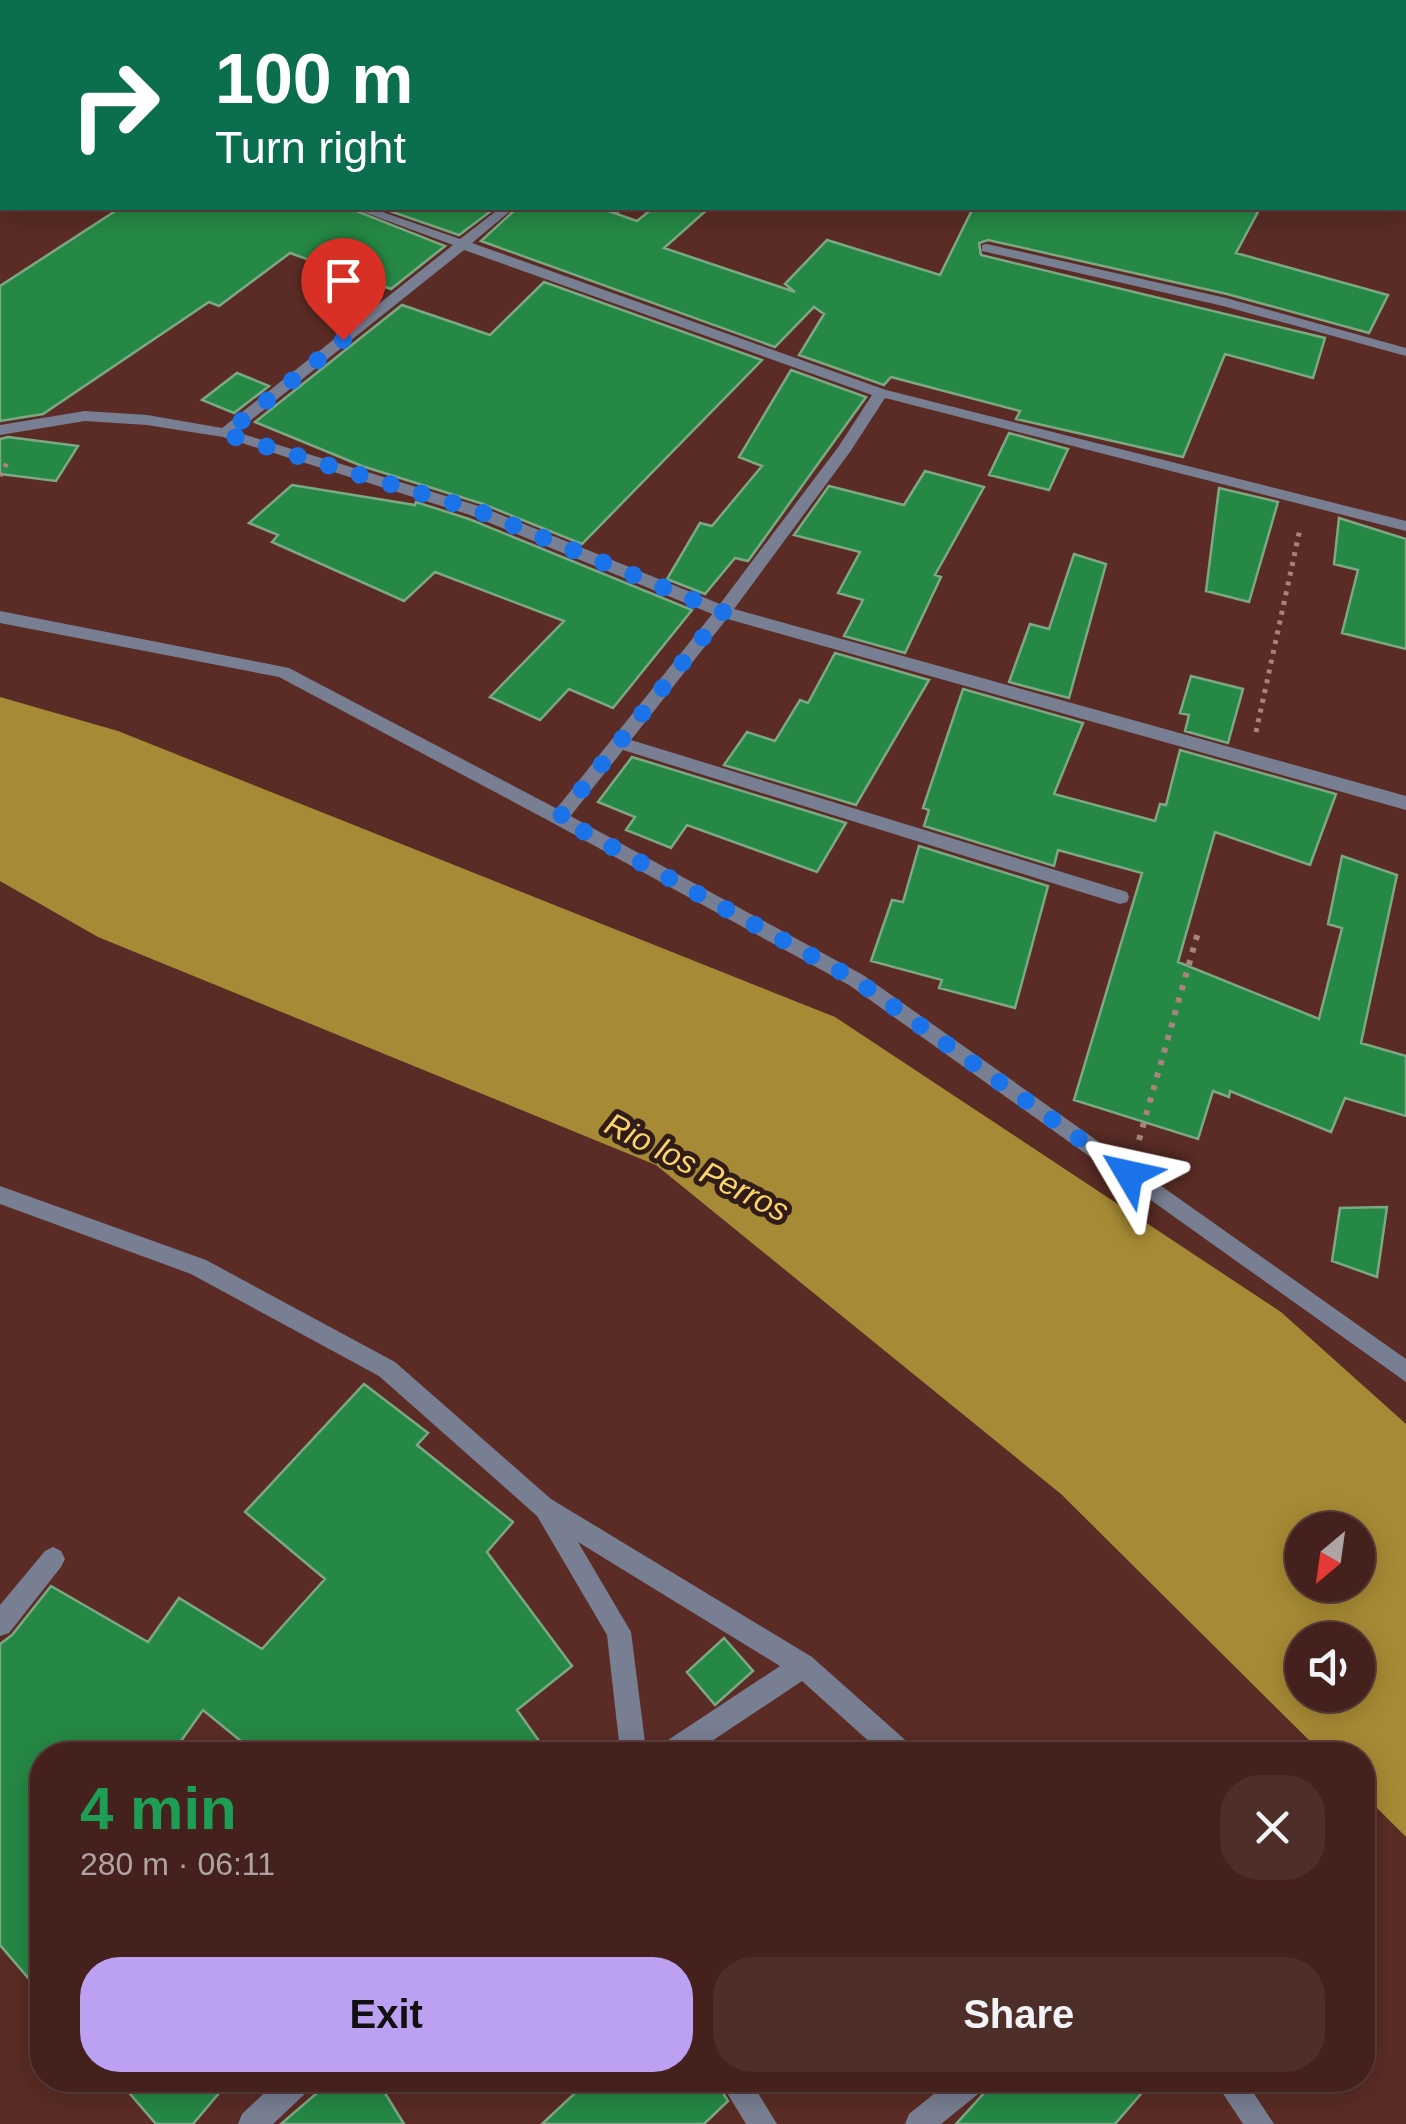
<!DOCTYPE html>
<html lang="en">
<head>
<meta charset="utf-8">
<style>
  :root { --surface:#44211c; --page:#4e2e29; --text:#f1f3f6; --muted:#afa3a3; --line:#5c3e3b; --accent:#bca0f2 }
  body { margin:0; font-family:Helvetica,sans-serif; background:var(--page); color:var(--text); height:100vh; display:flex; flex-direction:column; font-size:38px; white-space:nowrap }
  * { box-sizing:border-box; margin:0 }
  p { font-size:32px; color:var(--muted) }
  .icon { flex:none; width:55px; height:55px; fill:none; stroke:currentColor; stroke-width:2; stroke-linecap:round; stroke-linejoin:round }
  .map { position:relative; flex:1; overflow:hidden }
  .side { position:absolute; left:30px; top:1742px; width:1345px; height:350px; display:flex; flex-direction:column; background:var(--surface); border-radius:40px; box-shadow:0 5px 25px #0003,0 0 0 2px var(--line) }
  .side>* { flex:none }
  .banner { position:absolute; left:0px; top:0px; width:1408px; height:210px; box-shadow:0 5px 25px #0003,0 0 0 2px var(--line); background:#0b6e4f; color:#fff; overflow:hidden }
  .needle { width:65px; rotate:209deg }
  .fabs { position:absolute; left:1285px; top:1512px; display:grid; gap:20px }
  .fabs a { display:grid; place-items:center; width:90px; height:90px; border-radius:50%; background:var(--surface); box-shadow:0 5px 25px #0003,0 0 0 2px var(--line); font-size:50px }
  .pin { position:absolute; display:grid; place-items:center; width:85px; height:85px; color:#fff; margin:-102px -42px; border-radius:50% 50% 50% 0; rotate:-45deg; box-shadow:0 0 10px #0007 }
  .pin .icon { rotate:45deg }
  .me { position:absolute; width:110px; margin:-55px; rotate:306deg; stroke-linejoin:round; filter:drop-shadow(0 0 8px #0008) }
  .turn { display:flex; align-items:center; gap:35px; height:210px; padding:0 50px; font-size:45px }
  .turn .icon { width:130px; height:130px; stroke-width:2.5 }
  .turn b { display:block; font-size:70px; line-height:85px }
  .round { display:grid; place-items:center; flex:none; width:105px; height:105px; border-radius:40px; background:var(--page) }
  .summary { display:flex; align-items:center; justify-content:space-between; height:170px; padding:0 50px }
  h1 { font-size:60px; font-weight:700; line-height:75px; color:#1e9e55 }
  .cta { display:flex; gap:20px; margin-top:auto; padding:20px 50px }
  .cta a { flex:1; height:115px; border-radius:40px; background:var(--accent); color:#111; font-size:40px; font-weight:700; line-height:115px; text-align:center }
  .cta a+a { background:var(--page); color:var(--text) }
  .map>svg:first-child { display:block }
  .water { fill:#a78a35; fill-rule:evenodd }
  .building { fill:#258845; stroke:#7da885; stroke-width:2.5 }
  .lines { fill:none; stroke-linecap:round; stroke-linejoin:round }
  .path-far2 { stroke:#a9847e; stroke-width:4; stroke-dasharray:4 5; stroke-linecap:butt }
  .path-far1 { stroke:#a9847e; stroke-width:5; stroke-dasharray:4 6; stroke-linecap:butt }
  .path { stroke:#a9847e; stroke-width:6; stroke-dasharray:5 8; stroke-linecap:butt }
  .service { fill:#787f92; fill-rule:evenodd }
  .pedestrian { fill:#787f92; fill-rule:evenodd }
  .minor { fill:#787f92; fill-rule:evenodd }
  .route { stroke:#1a73e8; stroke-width:18; stroke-dasharray:0 32.4 }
  .labels { text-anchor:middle; stroke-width:10; stroke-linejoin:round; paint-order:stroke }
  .water-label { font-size:32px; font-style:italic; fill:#fbd56a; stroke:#311c19 }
</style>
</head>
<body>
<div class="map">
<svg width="1406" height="2124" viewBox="0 0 1406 2124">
  <rect width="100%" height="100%" fill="#5a2c25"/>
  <!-- water -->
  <path class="water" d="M0,697L118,731L835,1017L1281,1312L1406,1424V1837L1363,1794L1362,1755H1324L1061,1494L656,1165L98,937L0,881ZM1302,1530H1358V1585H1302ZM1302,1640H1358V1695H1302Z"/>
  <!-- building -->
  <path class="building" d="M120,208H349L445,246L391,289L290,253L219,306L209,302L43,414L0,421V286Z
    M381,208H495L459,235Z
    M517,208H600L637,221L653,208H709L664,248L795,292L785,284L827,240L940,275L973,208H1260L1236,253L1388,295L1369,333L1227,294L988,240L979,243L981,255L1325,338L1313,378L1225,354L1183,457L1016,419L1020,411L891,377L884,385L799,355L824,314L814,307L775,347L481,241Z
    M544,282L762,360L582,544L483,504L362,466L255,422L402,305L490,335Z
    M791,370L866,397L748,561L735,558L705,594L667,579L700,523L712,526L762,466L739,457Z
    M237,373L269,386L234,413L202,400Z
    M1009,433L1068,449L1049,490L989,475Z
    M8,437L78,446L56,481L0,474V439Z
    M925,471L984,487L935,575L941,577L905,653L844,636L863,600L838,593L860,552L794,535L829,486L904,505Z
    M292,485L415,505L416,502L469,519L692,610L613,708L569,689L540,720L490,697L564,621L435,572L404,601L272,542L278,535L249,523Z
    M1219,488L1278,502L1249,602L1206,591Z
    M1339,518L1406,539V649L1342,633L1358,570L1334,564Z
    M1074,554L1106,564L1069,698L1009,682L1030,624L1049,629Z
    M835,653L929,680L856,805L724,765L747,732L775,741L800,700L808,703Z
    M1191,676L1243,689L1228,743L1185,731L1189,715L1180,713Z
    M963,689L1083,723L1054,794L1155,821L1160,804L1166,805L1180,750L1336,794L1310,865L1215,832L1178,962L1319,1019L1342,928L1328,924L1342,856L1397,875L1361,1043L1406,1056V1116L1345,1098L1331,1132L1230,1091L1229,1097L1213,1091L1198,1139L1074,1100L1142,873L1058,850L1054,866L924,826L929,810L923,808Z
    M632,757L846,823L817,872L687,825L671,848L626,830L635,817L598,802Z
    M919,846L1048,886L1015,1008L939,988L942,980L871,961L892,900L903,902Z
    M1387,1207L1377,1277L1332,1261L1340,1208Z
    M364,1384L428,1433L417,1445L513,1522L487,1552L572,1666L517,1710L549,1755H258L203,1710L171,1755H42V1994L0,1945V1644L12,1635L51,1586L148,1642L179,1598L262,1649L325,1579L245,1512Z
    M724,1638L753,1671L715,1705L687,1672Z
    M118,2080H230L193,2124H156Z
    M332,2080H377L404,2124H281Z
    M589,2080H715L728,2101L704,2124H542Z
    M996,2080H1153L1115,2124H956Z"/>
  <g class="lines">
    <!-- path-far2 -->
    <path class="path-far2" d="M607,208L622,213"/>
    <!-- path-far1 -->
    <path class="path-far1" d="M0,476L9,459
      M1256,732L1300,529"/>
    <!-- path -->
    <path class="path" d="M1139,1140L1199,929"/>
    <!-- service -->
    <path class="service" d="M1304,0H1323L1325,2H1306Z
      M1405,22H1406V30H1405Z
      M0,61L2,62V70L0,69Z
      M353,208H371L460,239L500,208H514L472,243L886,390L1406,521V531L885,398L850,452L734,609L1406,796V810L717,616L470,515L223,437L147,425L85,421L0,435V425L85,411L147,415L222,428L453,245ZM464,250L872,395L839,446L720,604L482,507L236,432Z"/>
    <!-- pedestrian -->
    <path class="pedestrian" d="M0,611L289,668L565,813L863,975L1406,1359V1382L849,985L553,823L279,677L0,623Z"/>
    <!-- minor -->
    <path class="minor" d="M952,0H971L973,2H954Z
      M1405,128H1406V136H1405Z
      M2,197V205L0,206V198Z
      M1406,204V212L1396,208H1405Z
      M987,244L1226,298L1406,348V356L1223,306L982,251V245Z
      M723,606L731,612L729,616L631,740L1127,892L1129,897L1127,902L1120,904L623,750L565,823H553L550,818L553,813L717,608Z
      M0,1186L206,1260L395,1362L551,1499L812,1657L912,1746L916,1755H884L802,1681L691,1755H655L659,1746L780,1666L578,1542L631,1632L645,1742L640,1755H614L619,1742L607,1635L537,1516L379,1376L191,1274L0,1204Z
      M53,1547L61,1551L65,1559L61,1567L9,1633L0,1636V1605L45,1551Z
      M278,2080H313L309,2090L273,2124H238L242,2114Z
      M719,2080H750L777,2124H746Z
      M951,2080H987L983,2090L941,2124H905L909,2114Z
      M1214,2080H1245L1274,2124H1243Z"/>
  </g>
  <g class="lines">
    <!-- route -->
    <path class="route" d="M343,340L225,434L476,510L723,612L559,818L856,980L1129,1174"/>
  </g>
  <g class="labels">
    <!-- water labels -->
    <g class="water-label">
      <text transform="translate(697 1167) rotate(27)" y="11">Rio los Perros</text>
    </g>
  </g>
</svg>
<div class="fabs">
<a><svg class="needle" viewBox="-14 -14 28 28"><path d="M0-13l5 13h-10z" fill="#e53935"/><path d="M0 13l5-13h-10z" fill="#afa3a3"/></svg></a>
<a><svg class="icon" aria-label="sound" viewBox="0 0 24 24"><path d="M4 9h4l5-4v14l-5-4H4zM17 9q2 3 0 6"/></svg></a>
</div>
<div class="pin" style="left:343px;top:340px;background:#d93025"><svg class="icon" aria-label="arrive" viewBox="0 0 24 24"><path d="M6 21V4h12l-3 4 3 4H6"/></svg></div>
<svg class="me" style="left:1129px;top:1174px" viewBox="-20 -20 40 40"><path d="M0-17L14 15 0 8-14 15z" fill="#1a73e8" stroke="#fff" stroke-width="4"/></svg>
<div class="banner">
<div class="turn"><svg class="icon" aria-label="right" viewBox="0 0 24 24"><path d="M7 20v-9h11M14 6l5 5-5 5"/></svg><div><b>100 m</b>Turn right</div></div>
</div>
<section class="side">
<div class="summary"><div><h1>4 min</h1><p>280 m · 06:11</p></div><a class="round"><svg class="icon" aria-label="close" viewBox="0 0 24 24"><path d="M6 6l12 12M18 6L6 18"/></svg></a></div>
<div class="cta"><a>Exit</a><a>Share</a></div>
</section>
</div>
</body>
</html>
